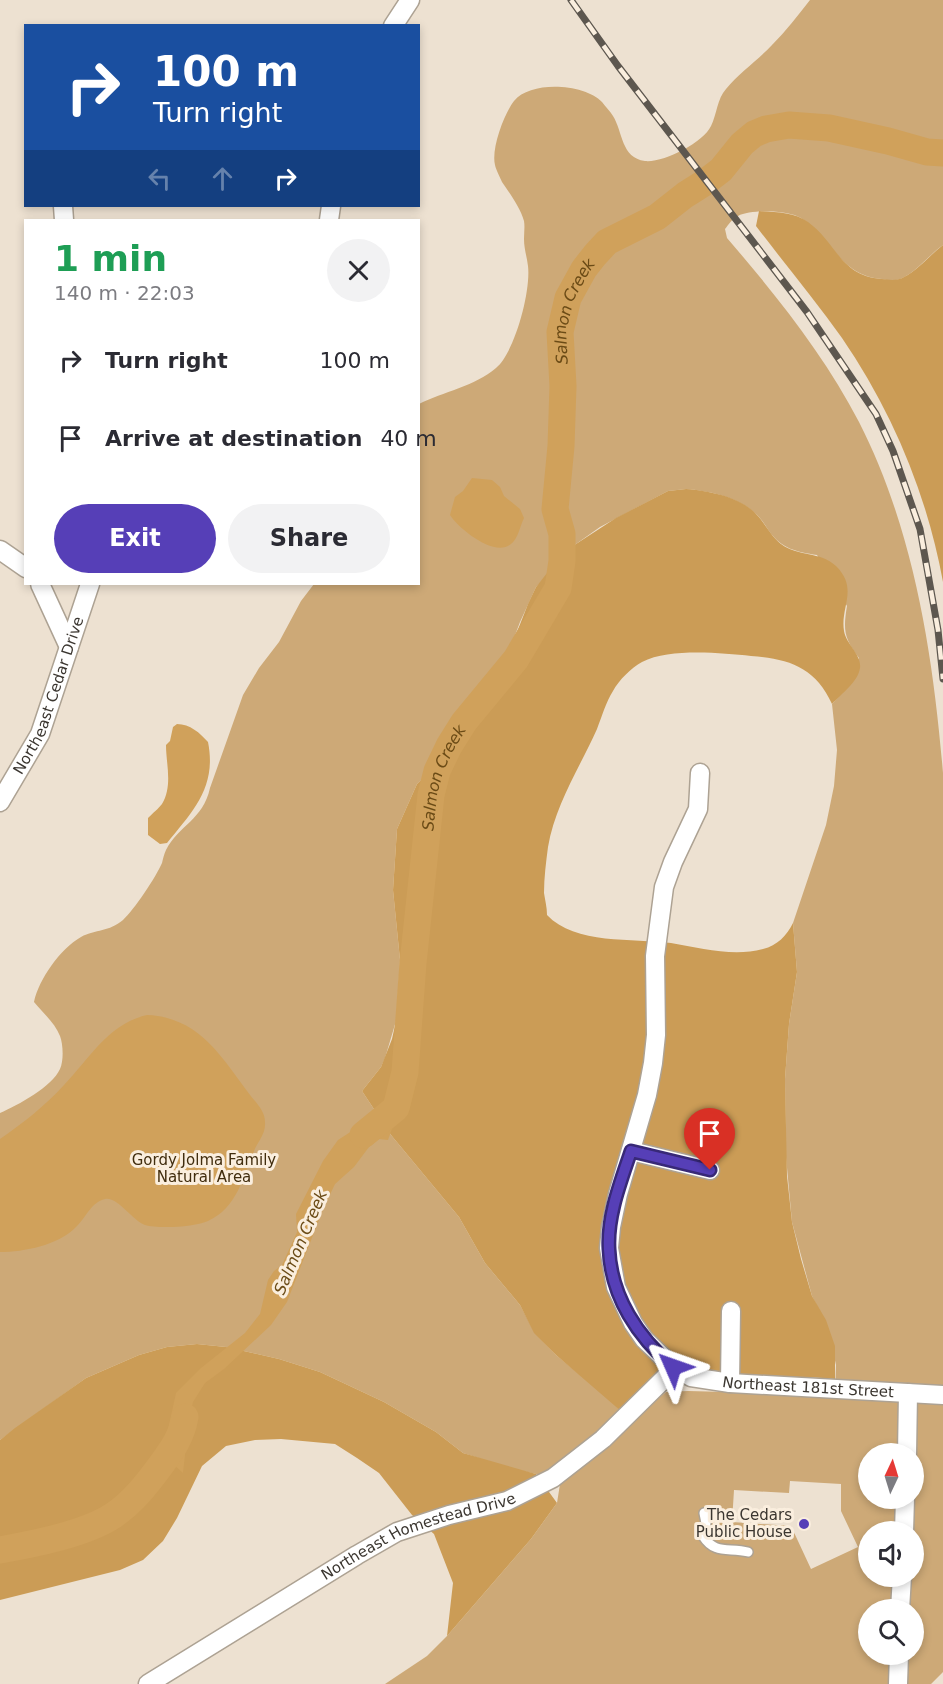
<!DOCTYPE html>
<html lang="en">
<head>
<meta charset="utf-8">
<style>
  :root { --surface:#fff; --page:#f2f2f3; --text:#2b2b33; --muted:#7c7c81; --accent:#563fb7 }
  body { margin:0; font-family:"DejaVu Sans",sans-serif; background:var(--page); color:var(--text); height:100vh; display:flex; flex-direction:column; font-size:22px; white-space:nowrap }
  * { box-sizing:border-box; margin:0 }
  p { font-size:20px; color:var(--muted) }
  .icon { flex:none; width:33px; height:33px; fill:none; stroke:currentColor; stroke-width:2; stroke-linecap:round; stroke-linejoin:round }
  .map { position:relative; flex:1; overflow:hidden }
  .panel { position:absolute; left:24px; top:219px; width:396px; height:366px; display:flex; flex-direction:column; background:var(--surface); border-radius:0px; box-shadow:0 3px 9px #0003 }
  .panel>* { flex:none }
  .hud { position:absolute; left:24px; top:24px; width:396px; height:183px; border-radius:0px; box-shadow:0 3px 9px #0003; background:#1a4fa0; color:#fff; overflow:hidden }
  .needle { width:39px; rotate:4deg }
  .fabs { position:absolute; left:858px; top:1443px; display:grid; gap:12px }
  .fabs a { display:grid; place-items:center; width:66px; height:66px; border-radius:50%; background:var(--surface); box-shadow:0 3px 9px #0003; font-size:30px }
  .pin { position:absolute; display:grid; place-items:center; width:51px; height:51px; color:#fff; margin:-62px -26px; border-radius:50% 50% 50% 0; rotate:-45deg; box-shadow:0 0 6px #0007 }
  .pin .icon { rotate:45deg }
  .me { position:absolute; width:66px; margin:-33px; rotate:313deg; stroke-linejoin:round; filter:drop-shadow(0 0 4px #0008) }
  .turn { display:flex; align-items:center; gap:21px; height:126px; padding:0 30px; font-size:27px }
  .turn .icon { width:78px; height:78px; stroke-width:2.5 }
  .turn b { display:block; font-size:42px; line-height:51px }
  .lanes { display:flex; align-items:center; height:57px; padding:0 30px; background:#0003; justify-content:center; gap:30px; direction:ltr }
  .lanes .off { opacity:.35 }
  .round { display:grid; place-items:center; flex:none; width:63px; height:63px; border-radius:32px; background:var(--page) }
  .overview { display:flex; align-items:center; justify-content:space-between; height:102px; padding:0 30px }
  h1 { font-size:36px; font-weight:800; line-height:45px; color:#1e9e55 }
  .action { display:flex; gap:12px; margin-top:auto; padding:12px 30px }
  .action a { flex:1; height:69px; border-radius:36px; background:var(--accent); color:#fff; font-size:24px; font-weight:800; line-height:69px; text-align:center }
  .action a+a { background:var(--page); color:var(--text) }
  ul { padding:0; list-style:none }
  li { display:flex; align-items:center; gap:18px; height:78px; padding:0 30px }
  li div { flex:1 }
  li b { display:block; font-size:22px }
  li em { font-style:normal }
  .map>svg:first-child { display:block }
  .green { fill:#cda977; fill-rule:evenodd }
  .forest { fill:#cb9c56 }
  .water { fill:#d0a15b }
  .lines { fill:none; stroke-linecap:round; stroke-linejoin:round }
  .river { stroke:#d0a15b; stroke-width:27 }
  .lane-casing { stroke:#ada293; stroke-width:12 }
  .street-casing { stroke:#ada293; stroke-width:21 }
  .lane { stroke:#fff; stroke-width:9 }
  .street { stroke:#fff; stroke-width:18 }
  .rail-casing { stroke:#5d574f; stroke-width:7 }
  .rail { stroke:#faeede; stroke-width:4.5; stroke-dasharray:14; stroke-linecap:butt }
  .route-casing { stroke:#382977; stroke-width:15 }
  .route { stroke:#563fb7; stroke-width:10 }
  .poi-dot { fill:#563fb7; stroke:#faeede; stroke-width:2 }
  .labels { text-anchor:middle; stroke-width:6; stroke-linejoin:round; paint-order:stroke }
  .street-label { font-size:15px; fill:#3b3630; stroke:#faeede }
  .park-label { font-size:15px; fill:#412d0e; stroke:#faeede }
  .poi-label { font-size:15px; fill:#3b3630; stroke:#faeede; text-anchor:end }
  .water-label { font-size:16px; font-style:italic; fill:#6b4b16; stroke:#faeede }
</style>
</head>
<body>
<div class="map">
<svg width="943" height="1684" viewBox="0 0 943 1684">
  <rect width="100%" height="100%" fill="#ede1d1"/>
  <!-- green -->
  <path class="green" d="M810,0H943V245C930,254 911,278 896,280C892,281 886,280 882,279C840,276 832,238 801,218C788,210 751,209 738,216C732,219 729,224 725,229L727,238C776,295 825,356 859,422C914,530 933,654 943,773V1672L931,1684H385L427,1656L447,1636L531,1539L557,1503L560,1484L553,1478L506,1467L463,1453L436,1432L384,1402L320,1372L279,1359L226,1347L197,1344L167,1347L139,1355L86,1378L0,1440V1113C18,1105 52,1087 60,1069C64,1060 63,1044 60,1036C55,1023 43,1013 34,1002C39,979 60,949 81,937C96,929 109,932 123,920C134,910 156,877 162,863C163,859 164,854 166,850C179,825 203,820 210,788L243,695L259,668L279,642L301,601L314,584H418L419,404C443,392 475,386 496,368C515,352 531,291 528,266C527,257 524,249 524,239C524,233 525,227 524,221C520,207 510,194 502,182C500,177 496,170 495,165C491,149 504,114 514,101C531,80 585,84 602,102C605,106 610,111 613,116C623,132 621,158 645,161C663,163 703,143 711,126C717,114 717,99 726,89C739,73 758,60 772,45C786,31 798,15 810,0ZM686,489C710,491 737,497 755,513C761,518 765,525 769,531C782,549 797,552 817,555L847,606C843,630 844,638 859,658L850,684L832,704L837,750L834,786L826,825L793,923L797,972L789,1024L785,1079L786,1157L792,1222L812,1296L828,1329L836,1365L835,1395L688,1391L666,1392L631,1421L608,1398L556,1355L535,1333L520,1305L485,1263L459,1217L391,1135L362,1091L381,1067L385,1058L396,1021L400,960L393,890L397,829L417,784L443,761L495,688L520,622L536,587L576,544L600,527L668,491ZM868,1454H914V1498H868ZM790,1481L841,1484V1511L858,1547L811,1569L791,1526L732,1522L734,1490L789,1493ZM868,1532H914V1576H868ZM868,1610H914V1654H868Z"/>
  <!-- forest -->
  <path class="forest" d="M759,211C775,212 795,212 808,222C837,243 840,276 882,279C890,280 897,281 904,277C918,270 930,255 943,245V582C927,494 892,411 842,338C815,300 784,263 756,226Z
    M686,489C710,491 742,497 758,516C766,525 771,536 781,544C798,557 820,551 836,566C859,589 840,607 844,631C846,644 862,655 860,668C858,682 841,694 832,704C815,667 789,659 751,656C720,653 670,648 642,662C631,668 619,680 613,691C606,702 602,716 597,729C580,767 555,805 548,847C546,862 544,878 544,893C545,900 547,907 547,915C575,945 633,938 671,943C701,948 733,957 763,949C777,946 787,935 793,923L797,972L789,1024L785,1079L787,1176L792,1222L801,1259L812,1296L826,1320L835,1346V1379C786,1373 721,1385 678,1358L622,1412L556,1355L534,1333L520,1305L485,1263L459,1217L391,1135L362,1091L381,1067L392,1039L396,1021L400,960L393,890L397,829L417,784L443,761L495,688L528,604L536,587L555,563L576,544L616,518L668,491Z
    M197,1344L226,1347L279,1359L320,1372L384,1402L436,1432L463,1453L536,1474L557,1503L531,1539L447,1636L453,1583L434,1534L412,1515L379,1473L357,1458L335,1444L281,1439L255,1440L226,1446L202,1466L177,1518L163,1541L143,1560L120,1570L0,1600V1440L15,1428L86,1378L139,1355L167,1347Z"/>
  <!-- water -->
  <path class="water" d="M472,478L492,480L500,487L504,496L520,509L524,518C520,526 518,539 511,544C495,558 459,529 450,515L455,497L463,491Z
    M177,724C190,724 200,733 208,742C217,787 193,811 167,843L160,844L148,835V818C152,814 159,808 162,804C173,786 166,764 166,745L170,741L173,727Z
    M147,1015C197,1017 220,1054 247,1091C254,1101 265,1110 265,1122C266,1134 258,1141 254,1151C243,1177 237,1208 208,1221C196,1227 158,1229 145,1225C133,1221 117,1196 105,1199C91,1202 86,1218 76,1227C59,1245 24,1252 0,1252V1139C23,1123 45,1106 64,1085C90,1058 108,1024 147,1015Z
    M398,1112L388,1140L379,1139L369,1147L354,1167L335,1184L324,1207L287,1302L271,1325L224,1369L205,1383L193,1402L189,1420L183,1473L174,1465L167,1434L176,1393L201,1368L245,1333L260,1314L268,1280L274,1271L282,1265L297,1232L296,1214L323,1161L338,1140L372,1118Z"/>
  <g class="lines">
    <!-- river -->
    <g class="river">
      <path id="s1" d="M363,1135L396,1108L405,1072L413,963L431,795L437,771L449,746L464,722L516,659L558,588L562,561V534L555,509L561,446L563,386L560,332L568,298L584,269L595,255L607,242L657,217L685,195L704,183L721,170L742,144L754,134L766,129L789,125L829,128L888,141L927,152L943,153"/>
      <path d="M0,1550C33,1544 86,1534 114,1515C133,1502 147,1484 161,1465C172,1450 182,1436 185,1417"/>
    </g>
    <!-- lane casing -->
    <g class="lane-casing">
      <path id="lane" d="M704,1513L706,1523L703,1536C715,1555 729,1547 748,1552"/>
    </g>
    <!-- street casing -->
    <g class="street-casing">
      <g id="street">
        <path d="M393,26L410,0"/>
        <path d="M63,206L64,220"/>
        <path d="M329,220L331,206"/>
        <path d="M0,550L26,568"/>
        <path d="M40,584L69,647"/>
        <path id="s2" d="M700,773L698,809L673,862L664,887L655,956L656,1035L653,1063L647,1095L618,1194L611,1227L609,1248L616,1287L633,1323L644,1339L673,1367L691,1377L730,1383L943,1395"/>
        <path id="s3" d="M0,802L40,734L90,584"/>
        <path d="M631,1151L710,1170"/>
        <path d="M730,1383L731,1311"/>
        <path d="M907,1454L908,1393"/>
        <path d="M904,1532L905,1498"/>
        <path d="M900,1610L902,1576"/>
        <path id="s4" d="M148,1684L357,1555L397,1532L449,1515L507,1501L553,1478L603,1439L675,1368"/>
        <path d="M898,1684L899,1654"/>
      </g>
    </g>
    <!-- lane -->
    <use href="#lane" class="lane"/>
    <!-- street -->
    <use href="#street" class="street"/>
    <!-- rail casing -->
    <g class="rail-casing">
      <path id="rail" d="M571,0L618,66L807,312L876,414L893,451L920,529L938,630L943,679"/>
    </g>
    <!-- rail -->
    <use href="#rail" class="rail"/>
  </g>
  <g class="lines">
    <!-- route casing -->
    <g class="route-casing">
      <path id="route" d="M673,1367C638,1337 611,1297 609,1249C607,1216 621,1181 631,1151L710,1170"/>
    </g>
    <!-- route -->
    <use href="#route" class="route"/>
  </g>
  <!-- markers -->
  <circle class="poi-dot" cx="804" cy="1524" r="6"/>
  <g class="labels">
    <!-- street labels -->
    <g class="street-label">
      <text dy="5" stroke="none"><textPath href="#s3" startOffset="118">Northeast Cedar Drive</textPath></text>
      <text dy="5" stroke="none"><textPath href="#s2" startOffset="766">Northeast 181st Street</textPath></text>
      <text dy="5" stroke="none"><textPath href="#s4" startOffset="310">Northeast Homestead Drive</textPath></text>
    </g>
    <!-- park labels -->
    <g class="park-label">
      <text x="204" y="1165">Gordy Jolma Family<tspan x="204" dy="17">Natural Area</tspan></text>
    </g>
    <!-- poi labels -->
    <g class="poi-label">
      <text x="792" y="1520">The Cedars<tspan x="792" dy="17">Public House</tspan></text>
    </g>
    <!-- water labels -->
    <g class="water-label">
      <text dy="6" stroke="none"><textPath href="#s1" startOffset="884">Salmon Creek</textPath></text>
      <text dy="6" stroke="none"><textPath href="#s1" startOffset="378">Salmon Creek</textPath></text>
      <text transform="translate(300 1242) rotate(-67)" y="6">Salmon Creek</text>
    </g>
  </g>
</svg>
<div class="fabs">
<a><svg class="needle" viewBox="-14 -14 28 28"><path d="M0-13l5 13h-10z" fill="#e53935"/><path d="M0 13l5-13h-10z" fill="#7c7c81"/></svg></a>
<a><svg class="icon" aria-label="sound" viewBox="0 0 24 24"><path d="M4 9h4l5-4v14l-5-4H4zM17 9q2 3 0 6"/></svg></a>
<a><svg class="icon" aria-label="search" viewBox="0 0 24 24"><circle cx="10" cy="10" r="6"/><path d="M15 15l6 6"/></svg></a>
</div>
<div class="pin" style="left:710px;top:1170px;background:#d93025"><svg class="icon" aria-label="arrive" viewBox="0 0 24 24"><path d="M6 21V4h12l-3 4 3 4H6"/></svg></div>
<svg class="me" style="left:673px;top:1367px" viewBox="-20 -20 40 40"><path d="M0-17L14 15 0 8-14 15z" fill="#563fb7" stroke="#fff" stroke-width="4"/></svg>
<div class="hud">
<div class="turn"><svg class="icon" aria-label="right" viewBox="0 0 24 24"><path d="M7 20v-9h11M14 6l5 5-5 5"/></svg><div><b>100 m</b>Turn right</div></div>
<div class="lanes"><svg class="icon off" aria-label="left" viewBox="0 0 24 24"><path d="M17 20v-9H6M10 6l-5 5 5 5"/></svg><svg class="icon off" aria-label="ahead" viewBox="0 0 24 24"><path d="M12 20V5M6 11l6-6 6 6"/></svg><svg class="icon" aria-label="right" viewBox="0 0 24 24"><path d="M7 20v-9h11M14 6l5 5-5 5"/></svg></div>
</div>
<section class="panel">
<div class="overview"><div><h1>1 min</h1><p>140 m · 22:03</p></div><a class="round"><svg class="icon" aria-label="close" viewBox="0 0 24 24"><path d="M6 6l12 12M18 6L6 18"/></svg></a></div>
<ul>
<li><svg class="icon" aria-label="right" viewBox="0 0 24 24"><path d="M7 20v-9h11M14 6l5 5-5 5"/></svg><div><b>Turn right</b></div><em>100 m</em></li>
<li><svg class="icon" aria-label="arrive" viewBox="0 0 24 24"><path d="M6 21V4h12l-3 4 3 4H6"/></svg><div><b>Arrive at destination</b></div><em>40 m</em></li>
</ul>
<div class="action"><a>Exit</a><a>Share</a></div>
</section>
</div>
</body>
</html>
